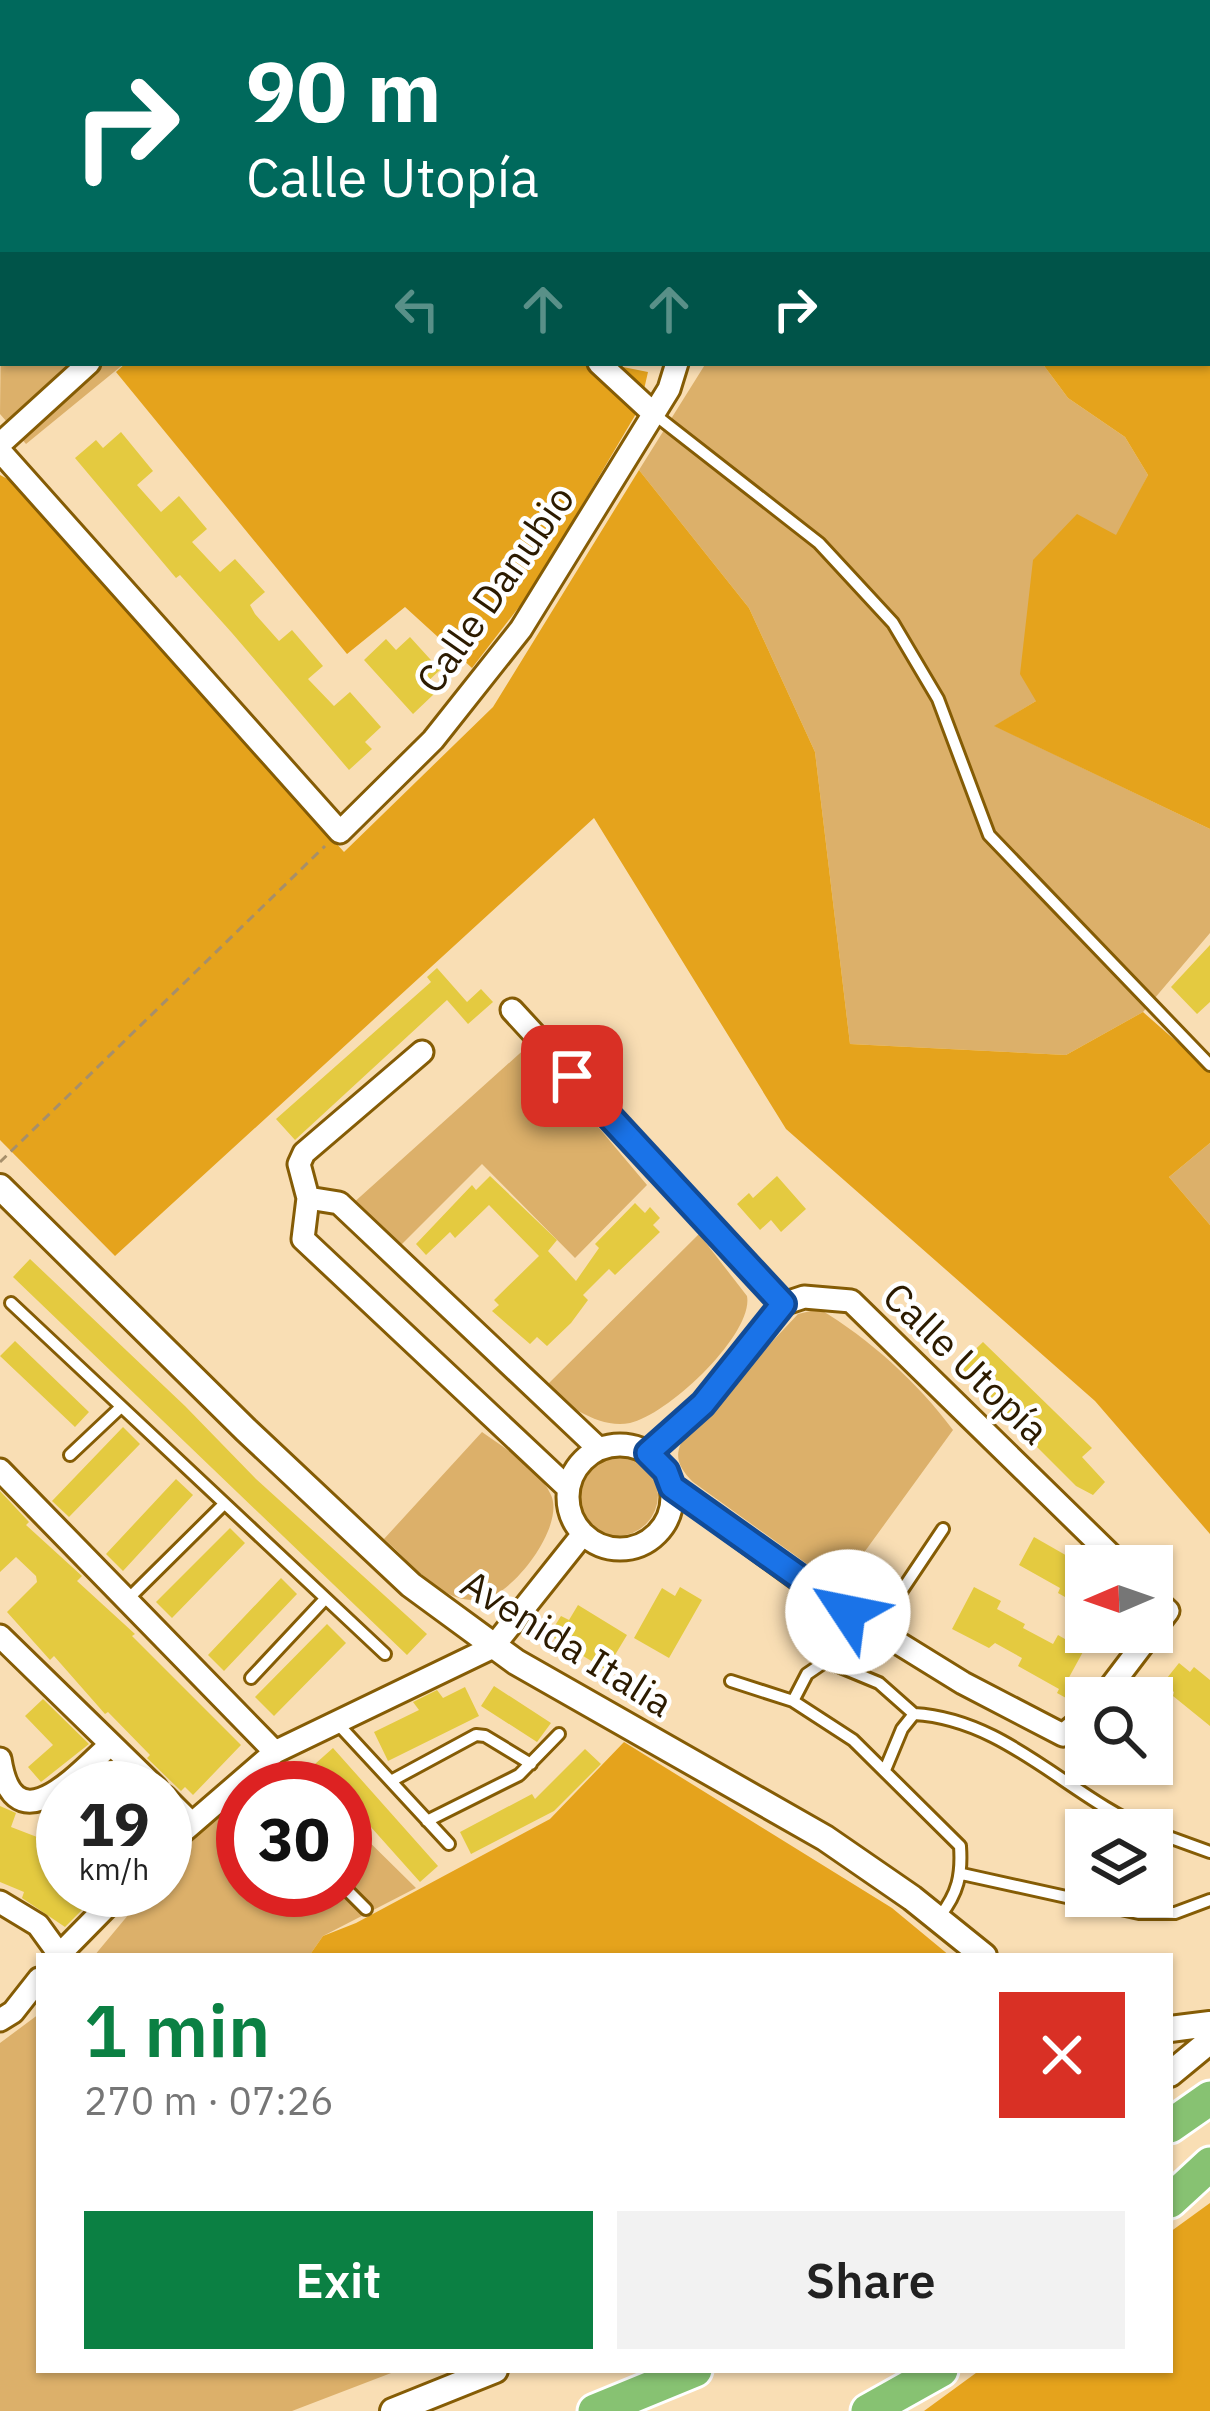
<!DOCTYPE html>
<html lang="en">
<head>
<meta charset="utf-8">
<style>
  :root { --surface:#fff; --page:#f2f2f2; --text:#222; --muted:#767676; --accent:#0b8043 }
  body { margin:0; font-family:"IBM Plex Sans",sans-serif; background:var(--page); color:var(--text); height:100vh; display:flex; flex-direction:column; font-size:45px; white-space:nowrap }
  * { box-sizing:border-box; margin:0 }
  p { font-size:39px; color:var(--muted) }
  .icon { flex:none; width:66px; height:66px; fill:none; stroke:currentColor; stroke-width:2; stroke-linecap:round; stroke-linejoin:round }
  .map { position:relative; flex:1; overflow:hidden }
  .details { position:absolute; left:36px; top:1953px; width:1137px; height:420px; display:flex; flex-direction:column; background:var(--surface); border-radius:0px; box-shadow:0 3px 9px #0004 }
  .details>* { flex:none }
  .guide { position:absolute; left:0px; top:0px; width:1212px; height:366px; box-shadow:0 3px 9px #0004; background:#00695c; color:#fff; overflow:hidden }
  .needle { width:78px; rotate:268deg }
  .controls { position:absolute; left:1065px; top:1545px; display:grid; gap:24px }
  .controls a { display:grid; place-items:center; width:108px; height:108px; border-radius:0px; background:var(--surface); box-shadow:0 3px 9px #0004; font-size:60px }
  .speed { position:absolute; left:36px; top:1761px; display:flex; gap:24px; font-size:60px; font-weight:700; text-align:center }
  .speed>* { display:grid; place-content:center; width:156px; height:156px; border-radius:50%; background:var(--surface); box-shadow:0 3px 9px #0004; line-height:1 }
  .speed small { font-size:30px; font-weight:400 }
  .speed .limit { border:18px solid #d22; background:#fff; color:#111 }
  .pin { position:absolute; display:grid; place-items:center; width:102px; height:102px; color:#fff; margin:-51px; border-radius:24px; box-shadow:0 6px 18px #0006 }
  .me { position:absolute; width:132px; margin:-66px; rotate:304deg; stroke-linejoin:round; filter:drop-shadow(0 0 9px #0008) }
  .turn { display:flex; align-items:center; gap:42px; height:252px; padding:0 48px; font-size:54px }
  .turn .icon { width:156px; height:156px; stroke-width:2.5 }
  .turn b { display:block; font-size:84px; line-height:102px }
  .lanes { display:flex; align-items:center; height:114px; padding:0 48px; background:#0003; justify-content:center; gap:60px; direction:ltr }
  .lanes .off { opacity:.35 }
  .round { display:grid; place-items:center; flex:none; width:126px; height:126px; border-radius:0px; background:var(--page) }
  .head { display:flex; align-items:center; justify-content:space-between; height:204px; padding:0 48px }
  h1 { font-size:72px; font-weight:600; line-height:90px; color:var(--accent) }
  .cta { display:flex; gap:24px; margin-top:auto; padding:24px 48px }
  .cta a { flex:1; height:138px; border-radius:0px; background:var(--accent); color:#fff; font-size:48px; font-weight:600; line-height:138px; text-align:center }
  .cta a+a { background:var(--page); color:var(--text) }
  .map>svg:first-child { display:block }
  .green { fill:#dcb06a }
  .forest { fill:#e5a31c }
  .building { fill:#e4ca40 }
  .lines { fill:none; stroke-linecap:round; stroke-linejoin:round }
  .service-casing { stroke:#855c05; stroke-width:16 }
  .minor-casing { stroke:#855c05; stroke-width:27 }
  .tertiary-casing { stroke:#855c05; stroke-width:30 }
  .trunk-casing { stroke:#fff; stroke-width:39 }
  .path { stroke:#a68f6b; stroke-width:3; stroke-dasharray:9 6; stroke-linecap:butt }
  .service { stroke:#fff; stroke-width:10 }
  .minor { stroke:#fff; stroke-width:21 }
  .tertiary { stroke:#fff; stroke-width:24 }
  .trunk { stroke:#87c272; stroke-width:33 }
  .route-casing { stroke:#114b97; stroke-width:30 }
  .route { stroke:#1a73e8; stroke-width:21 }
  .labels { text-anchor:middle; stroke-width:9; stroke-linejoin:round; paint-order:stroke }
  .street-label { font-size:39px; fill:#2c1b00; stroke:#fff }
</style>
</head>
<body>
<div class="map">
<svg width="1210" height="2411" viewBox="0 0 1210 2411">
  <rect width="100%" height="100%" fill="#f9deb4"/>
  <!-- green -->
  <path class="green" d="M136,0H970L133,3Z
    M3,154V363H125L26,444L0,414Z
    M706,363H1042L1068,398L1125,437L1148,475L1036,701L995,726L1210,829V933L1143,1012L1066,1055L850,1044L815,752L749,608L639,470Z
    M529,1045L647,1185L575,1258L482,1164L397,1249L351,1205Z
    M1210,1143V1225L1169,1177Z
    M699,1234L747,1296C754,1334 668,1415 630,1423C598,1429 569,1405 544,1388Z
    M819,1309C869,1338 918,1383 953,1430L839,1587L693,1482C676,1465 673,1453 687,1433L798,1314Z
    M482,1432C504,1448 540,1469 551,1495C565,1526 515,1591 486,1599C476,1602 457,1599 449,1594C425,1582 404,1556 384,1539Z
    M576 1495a41 41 0 1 1 82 0a41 41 0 1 1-82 0Z
    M243,1796V1890H345V1818L416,1888L323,1936L309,1956H94L149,1890H165C165,1849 212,1818 243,1796Z
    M39,2014V2370H399L292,2411H0V2043Z"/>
  <!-- forest -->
  <path class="forest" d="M1210,303V829L994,726L1036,701L1020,674L1033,560L1077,514L1116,535L1148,475L1125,437L1068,398L1042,363H1209Z
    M126,363H603L648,372L640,407L532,590L472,668L405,607L347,654L116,372Z
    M639,470L749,608L815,752L850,1044L1066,1055L1143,1012L1210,1071V1143L1169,1177L1210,1225V1534L1095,1401L786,1129L594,818L115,1256L0,1140V475L17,484L344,852L493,707Z
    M624,1742L892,1908L950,1956H309L323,1936L356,1923L550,1819Z
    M1210,2203V2411H924L980,2370H1170V2232Z"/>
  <!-- building -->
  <path class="building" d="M121,432L153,471L137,485L161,512L179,496L207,529L192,542L220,572L235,559L265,592L250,605L255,614L279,641L292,630L323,666L308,679L334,706L350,692L381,727L365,742L372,749L349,770L232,633L180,575L176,578L75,458L96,440L103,448Z
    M410,637L440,670L425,684L434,694L413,714L364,660L386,639L396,650Z
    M1210,945V1002L1197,1014L1171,987Z
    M437,968L467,1002L481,989L493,1002L468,1024L447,1000L295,1140L276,1119L431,982L427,977Z
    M490,1176L557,1240L548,1251L576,1281L599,1248L595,1244L635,1203L645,1213L650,1207L660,1218L653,1225L660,1232L615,1275L609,1269L583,1295L588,1300L571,1323L547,1346L537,1337L530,1344L492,1311L499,1305L494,1300L539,1256L489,1205L455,1238L450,1232L426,1255L416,1244L472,1185L476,1190Z
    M777,1176L806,1209L781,1232L771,1220L760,1230L737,1204L749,1193L753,1198Z
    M30,1259L185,1406L256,1479L427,1634L407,1655L13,1277Z
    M15,1341L89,1412L75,1427L0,1356Z
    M983,1342L1092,1448L1082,1457L1105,1482L1093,1495L1076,1486L957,1367Z
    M123,1427L140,1444L69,1517L52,1501Z
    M176,1479L193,1495L123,1571L106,1554Z
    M0,1491L29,1522L26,1525L82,1576L77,1581L135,1634L132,1636L241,1745L193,1795L185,1787L181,1791L147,1758L150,1755L108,1712L105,1714L54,1656L50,1660L7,1612L37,1582L36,1576L16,1557L0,1572Z
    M230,1528L245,1543L172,1618L156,1602Z
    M1034,1537L1076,1561L1083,1549L1086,1552V1594L1079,1605L1058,1593L1060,1588L1019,1565Z
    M281,1578L297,1594L224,1671L208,1655Z
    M680,1587L702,1600L669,1658L634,1638L662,1588L675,1596Z
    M974,1587L1001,1601L997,1609L1025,1624L1023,1628L1053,1644L1058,1635L1084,1650L1067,1681L1082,1690L1075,1703L1057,1693L1059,1689L1018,1666L1022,1658L995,1643L989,1648L952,1629Z
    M578,1605L627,1635L606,1670L549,1635L561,1616L569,1620Z
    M327,1624L346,1643L274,1716L255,1697Z
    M1179,1663L1190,1672L1194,1667L1210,1680V1726L1173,1696L1174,1692L1163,1683Z
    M494,1686L551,1723L537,1742L481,1706Z
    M465,1687L479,1716L388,1761L374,1732L419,1710L413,1702L437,1690L443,1698Z
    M43,1699L89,1744L41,1782L28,1767L53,1745L25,1716Z
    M333,1748L438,1866L420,1882L345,1798V1788H336L315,1764Z
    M585,1749L601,1764L554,1811L471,1854L460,1832L532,1794L535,1799Z
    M0,1806L16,1813L11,1827L37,1837L39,1833L45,1835L49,1824L63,1829V1890H102L65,1927L22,1898L24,1892L0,1882Z"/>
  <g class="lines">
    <!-- service casing -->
    <g class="service-casing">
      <path id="service" d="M654,414L819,543L893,623L938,699L989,835L1210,1065
        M11,1303L385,1654
        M70,1455L121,1407
        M127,1600L223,1505
        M876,1629L943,1529
        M251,1678L325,1599
        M731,1681L793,1701L853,1740L960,1846C962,1875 958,1893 940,1916
        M793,1701L807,1674L826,1661L879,1683L914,1714
        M337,1723L449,1844
        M885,1770L902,1729L914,1714C1006,1719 1069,1797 1149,1830
        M391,1781L476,1735L485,1736L531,1764
        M427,1821L519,1775L559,1734
        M1152,1831L1210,1852
        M962,1874L1139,1913H1175L1210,1900
        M345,1888L366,1909"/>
    </g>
    <!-- minor casing -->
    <g class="minor-casing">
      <path id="minor" d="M306,0L309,3
        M93,3L96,0
        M977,3L980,0
        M0,111L3,107
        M599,363L654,414
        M0,444L89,363
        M0,451L340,832L433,740L521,629L669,389L677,363
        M512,1010L783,1304
        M422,1052L304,1153L299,1164L308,1198L303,1239L568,1488
        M308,1198L339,1203L599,1449
        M568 1497a52 52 0 1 1 104 0a52 52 0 1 1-104 0Z
        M648,1453L703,1404L783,1304L804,1297L851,1301L1122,1566
        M0,1470L275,1752L493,1647L583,1534
        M672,1487L819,1594L963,1683L1063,1735L1086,1716
        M0,1636L156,1788
        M1102,1698L1168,1611L1152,1596
        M0,1759C14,1848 79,1773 111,1744
        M165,1797L190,1822
        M165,1847L275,1752
        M0,1902L38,1925L59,1954
        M58,1956L123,1890
        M0,2020L13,2012L39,1979"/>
    </g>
    <!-- tertiary casing -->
    <g class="tertiary-casing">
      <path id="tertiary" d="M0,1187L246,1430L411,1585L516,1662L825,1838L912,1898L984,1956
        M1170,2029L1210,2024
        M1170,2074L1210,2041
        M393,2411L495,2370"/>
    </g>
    <!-- trunk casing -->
    <g class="trunk-casing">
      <path id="trunk" d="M1170,2126L1210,2098
        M1170,2201L1210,2164
        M595,2411L695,2370
        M868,2411L941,2370"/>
    </g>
    <!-- path -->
    <path class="path" d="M750,3L752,0
      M0,1162L325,846"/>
    <!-- service -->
    <use href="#service" class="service"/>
    <!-- minor -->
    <use href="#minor" class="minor"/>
    <!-- tertiary -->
    <use href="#tertiary" class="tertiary"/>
    <!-- trunk -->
    <use href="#trunk" class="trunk"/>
  </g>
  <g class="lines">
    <!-- route casing -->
    <g class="route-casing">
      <path id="route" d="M572,1076L783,1304L703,1404L648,1453L666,1471L672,1487L848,1612"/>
    </g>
    <!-- route -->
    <use href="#route" class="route"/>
  </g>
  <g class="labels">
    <!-- street labels -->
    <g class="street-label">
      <text transform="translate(495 589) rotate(-55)" y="14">Calle Danubio</text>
      <text transform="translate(966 1363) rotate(44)" y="14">Calle Utopía</text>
      <text transform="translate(567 1643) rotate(32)" y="14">Avenida Italia</text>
    </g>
  </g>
</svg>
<div class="controls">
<a><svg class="needle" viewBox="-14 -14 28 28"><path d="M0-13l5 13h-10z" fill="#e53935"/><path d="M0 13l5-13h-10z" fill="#767676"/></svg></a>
<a><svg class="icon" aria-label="search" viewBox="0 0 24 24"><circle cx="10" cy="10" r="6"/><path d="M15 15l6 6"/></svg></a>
<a><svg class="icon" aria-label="layers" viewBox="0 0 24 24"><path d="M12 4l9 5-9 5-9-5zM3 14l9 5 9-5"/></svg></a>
</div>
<div class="speed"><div>19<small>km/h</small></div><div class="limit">30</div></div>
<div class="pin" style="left:572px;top:1076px;background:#d93025"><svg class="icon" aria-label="arrive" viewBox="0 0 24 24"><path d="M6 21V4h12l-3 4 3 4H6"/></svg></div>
<svg class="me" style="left:848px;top:1612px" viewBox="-20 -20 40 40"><circle r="19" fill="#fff"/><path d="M0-13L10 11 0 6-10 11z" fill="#1a73e8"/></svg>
<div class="guide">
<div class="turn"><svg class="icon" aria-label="right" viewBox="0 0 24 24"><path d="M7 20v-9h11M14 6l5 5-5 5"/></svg><div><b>90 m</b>Calle Utopía</div></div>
<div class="lanes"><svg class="icon off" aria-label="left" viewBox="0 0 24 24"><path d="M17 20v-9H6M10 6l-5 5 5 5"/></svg><svg class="icon off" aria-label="ahead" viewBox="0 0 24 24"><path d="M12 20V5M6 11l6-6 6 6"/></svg><svg class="icon off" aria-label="ahead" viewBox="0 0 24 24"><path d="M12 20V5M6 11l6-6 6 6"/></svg><svg class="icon" aria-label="right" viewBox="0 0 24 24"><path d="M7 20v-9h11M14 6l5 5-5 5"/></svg></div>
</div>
<section class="details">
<div class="head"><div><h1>1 min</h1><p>270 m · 07:26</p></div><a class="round" style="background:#d93025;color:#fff"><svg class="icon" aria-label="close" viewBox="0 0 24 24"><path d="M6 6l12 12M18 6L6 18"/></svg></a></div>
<div class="cta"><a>Exit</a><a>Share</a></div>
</section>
</div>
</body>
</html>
